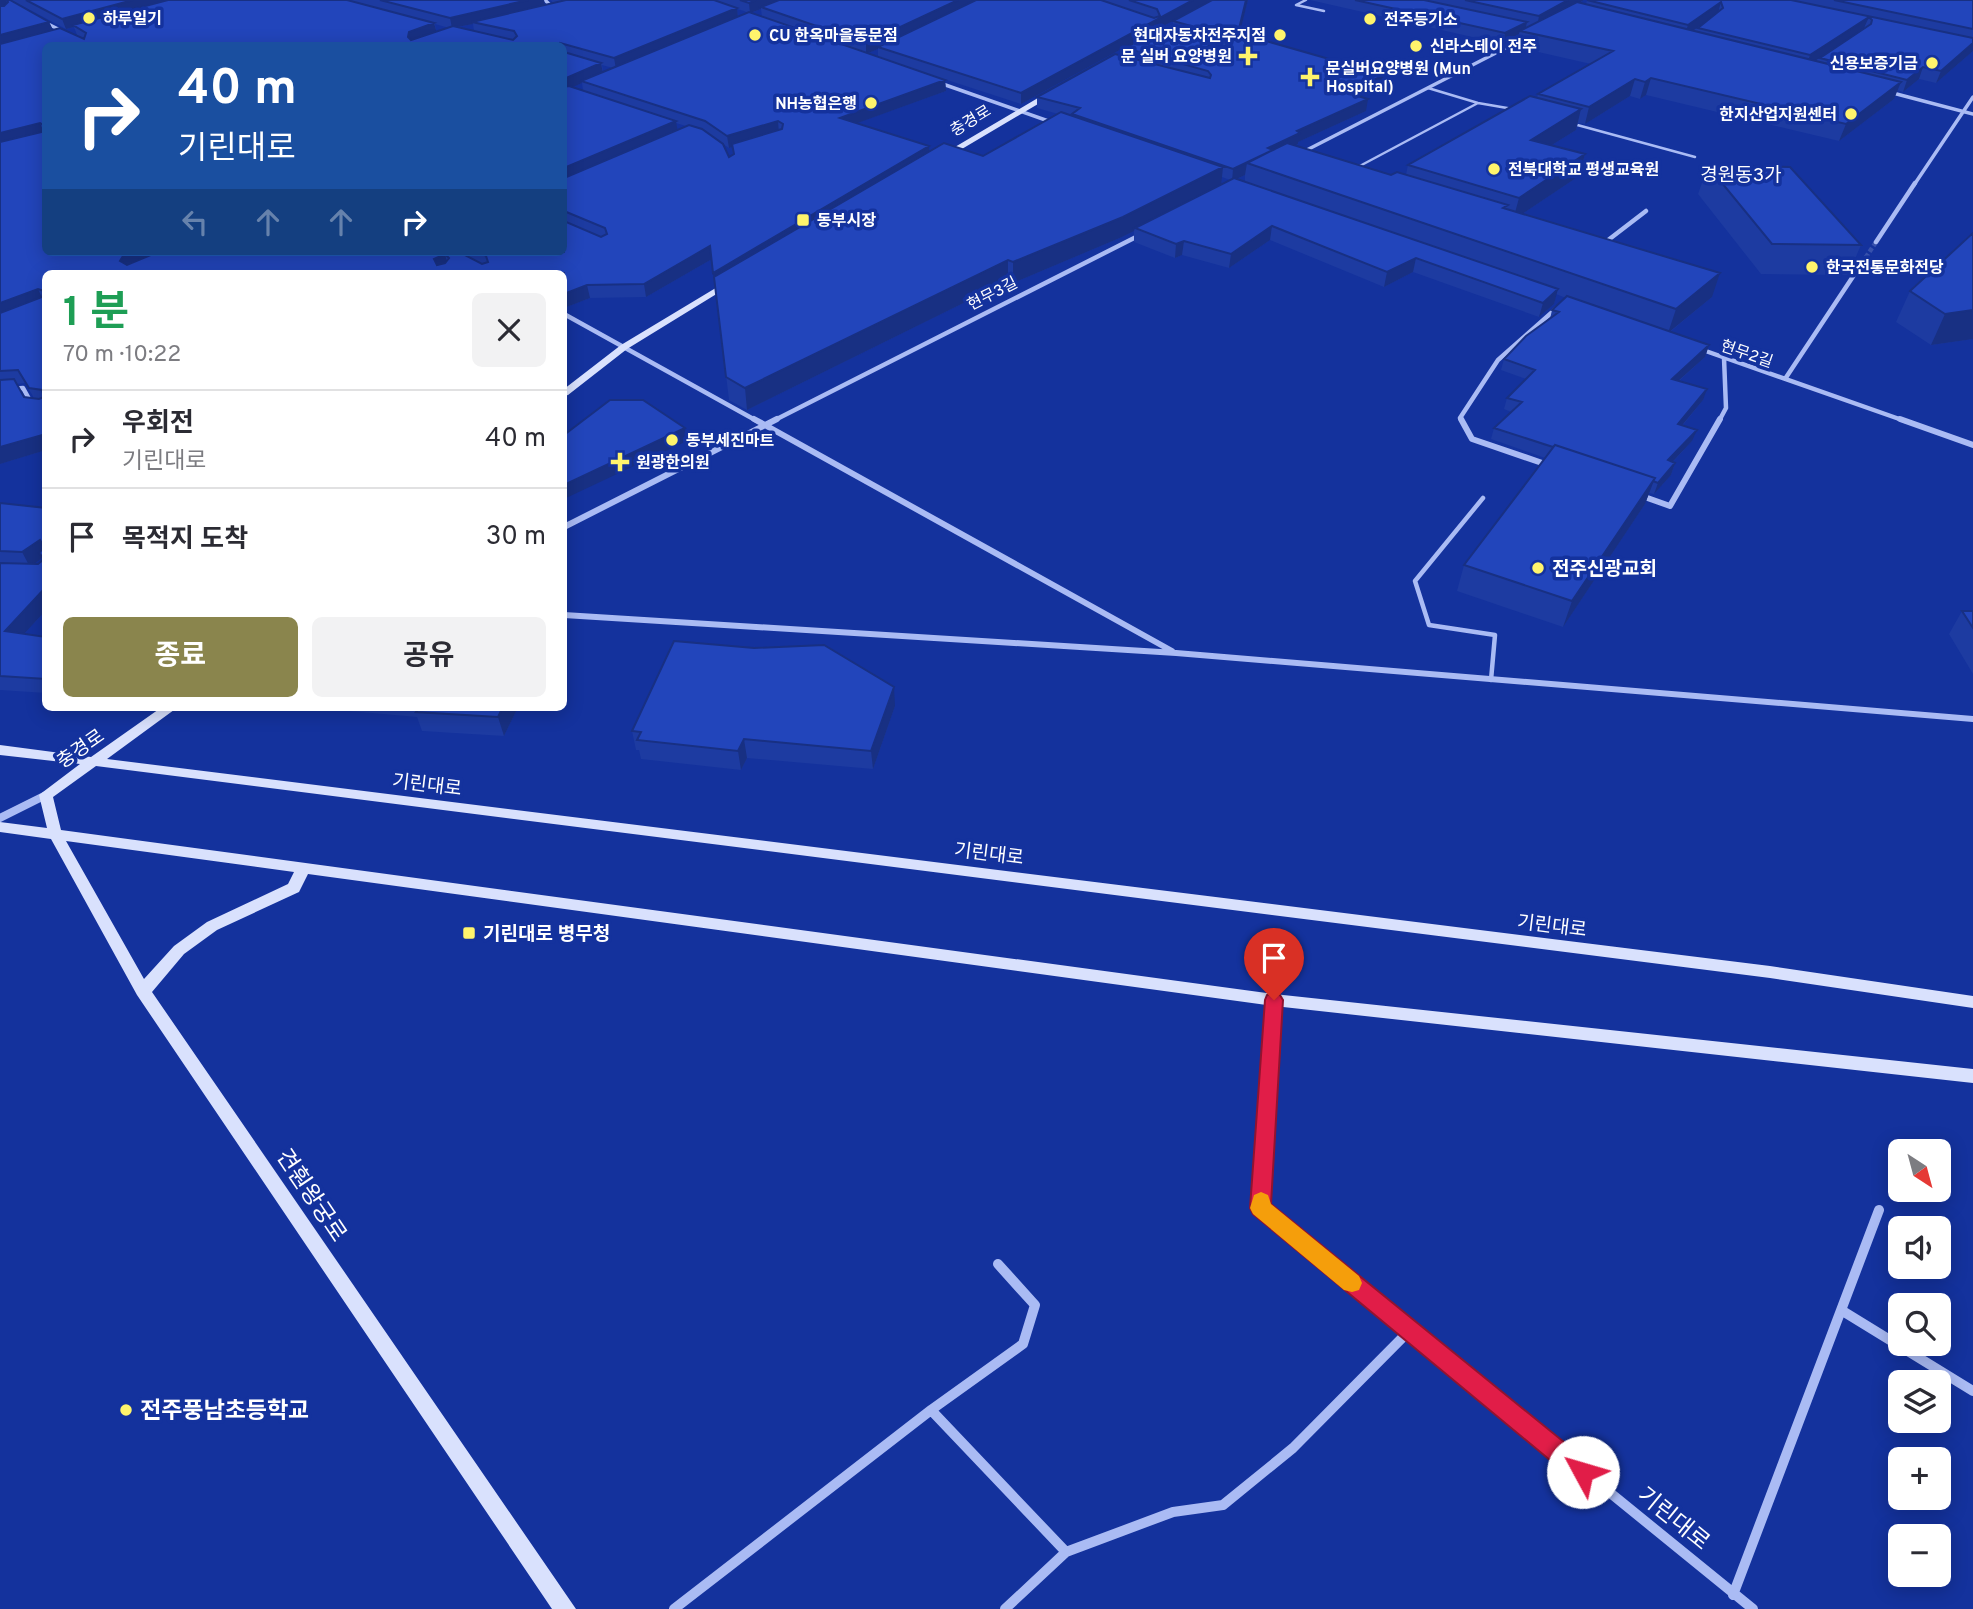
<!DOCTYPE html>
<html lang="ko">
<head>
<meta charset="utf-8">
<style>
  :root { --surface:#fff; --page:#f2f2f3; --text:#2b2b33; --muted:#7c7c81; --line:#e1e1e2; --accent:#8a854d }
  body { margin:0; font-family:Overpass,"Noto Sans KR",sans-serif; background:var(--page); color:var(--text); height:100vh; display:flex; flex-direction:column; font-size:26px; white-space:nowrap }
  * { box-sizing:border-box; margin:0 }
  p { font-size:23px; color:var(--muted) }
  .icon { flex:none; width:38px; height:38px; fill:none; stroke:currentColor; stroke-width:2; stroke-linecap:round; stroke-linejoin:round }
  .map { position:relative; flex:1; overflow:hidden }
  .details { position:absolute; left:42px; top:270px; width:525px; height:441px; display:flex; flex-direction:column; background:var(--surface); border-radius:10px; box-shadow:0 4px 18px #0003 }
  .details>* { flex:none }
  .banner { position:absolute; left:42px; top:42px; width:525px; height:214px; border-radius:10px; box-shadow:0 4px 18px #0003; background:#1a4fa0; color:#fff; overflow:hidden }
  .needle { width:46px; rotate:144deg }
  .fabs { position:absolute; left:1888px; top:1139px; display:grid; gap:14px }
  .fabs a { display:grid; place-items:center; width:63px; height:63px; border-radius:10px; background:var(--surface); box-shadow:0 4px 18px #0003; font-size:35px }
  .pin { position:absolute; display:grid; place-items:center; width:60px; height:60px; color:#fff; margin:-72px -30px; border-radius:50% 50% 50% 0; rotate:-45deg; box-shadow:0 0 7px #0007 }
  .pin .icon { rotate:45deg }
  .me { position:absolute; width:77px; margin:-38px; rotate:309deg; stroke-linejoin:round; filter:drop-shadow(0 0 5px #0008) }
  .turn { display:flex; align-items:center; gap:24px; height:147px; padding:0 21px; font-size:32px }
  .turn .icon { width:91px; height:91px; stroke-width:2.5 }
  .turn b { display:block; font-size:49px; line-height:60px }
  .lanes { display:flex; align-items:center; height:66px; padding:0 21px; background:#0003; justify-content:center; gap:35px; direction:ltr }
  .lanes .off { opacity:.35 }
  .round { display:grid; place-items:center; flex:none; width:74px; height:74px; border-radius:10px; background:var(--page) }
  .headline { display:flex; align-items:center; justify-content:space-between; height:119px; padding:0 21px }
  h1 { font-size:42px; font-weight:700; line-height:52px; color:#1e9e55 }
  .primary-button { display:flex; gap:14px; margin-top:auto; padding:14px 21px }
  .primary-button a { flex:1; height:80px; border-radius:10px; background:var(--accent); color:#fff; font-size:28px; font-weight:700; line-height:80px; text-align:center }
  .primary-button a+a { background:var(--page); color:var(--text) }
  ul { padding:0; list-style:none }
  li { display:flex; align-items:center; gap:21px; height:98px; padding:0 21px; border-top:2px solid var(--line) }
  li div { flex:1 }
  li b { display:block; font-size:26px }
  li em { font-style:normal }
  .map>svg:first-child { display:block }
  .lines { fill:none; stroke-linecap:round; stroke-linejoin:round }
  .street-tunnel { stroke:#3751ac; stroke-width:4.5; stroke-dasharray:4.5 2.5; stroke-linecap:butt }
  .lane-far1 { stroke:#aabbf4; stroke-width:2.5 }
  .lane { stroke:#aabbf4; stroke-width:4.5 }
  .street-far4 { stroke:#aabbf4; stroke-width:3.5 }
  .street-far3 { stroke:#aabbf4; stroke-width:4.5 }
  .street-far2 { stroke:#aabbf4; stroke-width:6 }
  .street-far1 { stroke:#aabbf4; stroke-width:8 }
  .street { stroke:#aabbf4; stroke-width:10 }
  .secondary { fill:#d9e1fd; fill-rule:evenodd }
  .wall { fill:#1d3ba1; fill-rule:evenodd }
  .shaded-wall { fill:#183083 }
  .building { fill:#2245bb; stroke:#183083; stroke-width:2; fill-rule:evenodd }
  .route { fill:#e11d48; stroke:#92132f; stroke-width:2 }
  .slow { fill:#f59e0b }
  .poi-dot { fill:#fff46c; stroke:#14329d; stroke-width:2.5 }
  .labels { text-anchor:middle; stroke-width:7; stroke-linejoin:round; paint-order:stroke }
  .far-poi-label { font-size:16px; font-weight:bold; fill:#fff; stroke:#14329d; text-anchor:start }
  .far-street-label { font-size:16px; fill:#fff; stroke:#14329d }
  .far-quarter-label { font-size:19px; fill:#fff; stroke:#14329d }
  .poi-label { font-size:19px; font-weight:bold; fill:#fff; stroke:#14329d; text-anchor:start }
  .street-label { font-size:19px; fill:#fff; stroke:#14329d }
  .near-street-label { font-size:23px; fill:#fff; stroke:#14329d }
  .near-poi-label { font-size:23px; font-weight:bold; fill:#fff; stroke:#14329d; text-anchor:start }
</style>
</head>
<body>
<div class="map">
<svg width="1973" height="1609" viewBox="0 0 1973 1609">
  <rect width="100%" height="100%" fill="#14329d"/>
  <g class="lines">
    <!-- street-tunnel -->
    <path class="street-tunnel" d="M1854,275L1876,242"/>
    <!-- lane-far1 -->
    <path class="lane-far1" d="M1306,0L1296,5L1324,11
      M1428,88L1478,103L1513,109
      M1570,123L1695,157
      M1356,168L1478,103"/>
    <!-- lane -->
    <path class="lane" d="M1483,498L1415,581L1429,625L1495,635L1491,680"/>
    <!-- street-far4 -->
    <path class="street-far4" d="M545,0L554,9
      M42,21L66,33
      M937,82L1054,123
      M1889,92L1973,114
      M1299,154L1525,38
      M1914,185L1973,97"/>
    <!-- street-far3 -->
    <path class="street-far3" d="M1876,242L1915,183
      M1603,244L1646,211
      M564,314L757,421
      M1700,349L1905,421
      M1785,379L1854,275
      M0,390L23,388L33,406L46,408
      M773,421L1142,234
      M1462,421L1460,418L1498,360L1558,307
      M1719,421L1726,408L1724,358"/>
    <!-- street-far2 -->
    <path class="street-far2" d="M754,419L1172,651
      M1461,419L1472,439L1548,465
      M1900,419L1973,445
      M1639,495L1670,506L1720,419
      M564,527L777,419
      M564,615L1176,653L1973,719"/>
    <!-- street-far1 -->
    <path class="street-far1" d="M0,818L46,795
      M1266,1112L1274,1000"/>
    <!-- street -->
    <path class="street" d="M1267,1110L1260,1208L1753,1609
      M1841,1310L1973,1391
      M931,1410L1023,1344L1035,1305L998,1264
      M1733,1595L1879,1210
      M674,1609L931,1410L1066,1552
      M1005,1609L1066,1552L1173,1512L1223,1505L1293,1448L1410,1330"/>
    <!-- secondary -->
    <path class="secondary" d="M1216,0H1224L1108,65L1103,64Z
      M1048,92L1055,94L945,159L938,157Z
      M729,280L736,282L627,349L568,395L564,396V389L621,345Z
      M162,707H178L107,759L1770,966L1973,996V1008L1770,978L96,766L53,797L61,830L1274,994L1973,1069V1083L1274,1006L308,874L299,892L217,930L184,954L152,992L576,1609H552L137,995L51,839L0,832V822L47,828L39,795L80,764L0,755V745L91,757ZM66,841L294,872L288,884L207,922L174,946L144,979Z"/>
  </g>
  <!-- wall -->
  <path class="wall" d="M0,0H10L49,22L53,30L77,35L74,27L66,29L11,0H544L545,5L554,3L550,0H1211L1021,104L944,79L945,80L946,91L857,123L929,152L983,156L1058,114L1037,108V97L1125,57V48L1173,29V21L1212,0H1248L1239,34L1383,86L1358,97L1366,111L1298,142V144L1295,146L1391,175H1406L1408,165L1537,98L1538,94L1591,64L1516,47L1518,36L1503,44L1310,0H1584L1580,3L1586,4L1587,0H1973V51L1936,83L1919,79L1903,92L1897,90L1894,99L1839,141L1646,95L1640,99L1630,96L1585,124L1578,123L1576,130L1552,145L1585,154L1579,176L1522,214L1712,297L1670,332L1709,345L1705,357L1679,381L1703,400L1683,425L1692,441L1673,462L1675,463L1671,475L1654,494L1649,493L1645,504L1563,627L1457,591L1464,565L1545,458L1491,439L1494,428L1511,412L1504,409L1507,398L1526,379L1501,370L1504,359L1550,319L1552,310L1566,298L1556,294L1554,304L1539,317L1413,272L1384,287L1270,240L1229,268L1182,255L1175,258L1134,242V231L1122,237L1013,283L1008,281L747,410L729,400L712,259L646,297L590,298L564,308V273H46V450L0,464ZM737,9L744,11L748,13L738,17ZM761,9L762,17L751,13ZM435,24L449,28L436,31ZM473,24L474,31L458,27ZM1218,44L1226,46L1217,50ZM46,46H564V252H46ZM878,49V56L868,53ZM602,65L613,68L603,72ZM582,83L583,90L572,87ZM676,123L686,126L677,130ZM723,144L729,148L732,147L733,154L729,157ZM1245,175V182L1237,179ZM1222,177L1230,180L1221,185ZM25,383L34,398L24,397L16,384Z
    M1708,166L1861,245L1848,275L1761,274L1698,194Z
    M1973,233V339L1931,345L1896,322L1910,291Z
    M0,503L46,508V610L24,634L46,637V693L0,690ZM42,558L43,560L38,564H33Z
    M1962,611H1973V674L1949,634Z
    M895,706L873,769L747,758L741,770L641,759L639,750H636L632,731Z
    M304,707H518L504,736L422,731L417,717Z"/>
  <!-- shaded-wall -->
  <path class="shaded-wall" d="M0,0H6L9,8L0,11Z
    M133,0H176L73,25L74,27L66,29L62,19Z
    M528,0H544L545,7L472,22L473,24L452,28L450,18Z
    M756,0H784L761,7V9L750,13L749,3Z
    M958,0H979L878,47V49L866,54V43Z
    M1193,0H1211L1021,104V93Z
    M1246,0H1248L1237,44L1238,33Z
    M1568,0H1584L1537,27L1539,16Z
    M1721,2L1718,13L1684,37L1688,25Z
    M737,8L738,18L616,69L614,58Z
    M1869,17L1864,28L1806,67L1810,55Z
    M49,22L54,32L0,46V35Z
    M1527,22L1525,32L1520,31L1518,36L1503,44L1505,33Z
    M434,23L437,34L411,43L408,37L409,32Z
    M1218,41L1217,52L1188,65L1190,56Z
    M1973,43V51L1936,83L1941,71Z
    M601,63L603,74L581,81L582,83L564,91V79Z
    M1923,67L1919,79L1903,92L1907,80Z
    M1385,75L1383,86L1342,104L1344,92Z
    M1651,78L1646,95L1640,99L1645,82Z
    M1635,79L1630,96L1585,124L1589,107Z
    M945,80L946,91L841,129L840,118Z
    M1901,82L1894,99L1839,141L1846,124Z
    M1368,99L1366,111L1298,142V144L1272,157L1247,163L1245,175L1232,181L1233,169L1268,148L1297,131Z
    M1581,109L1576,130L1526,161L1531,140Z
    M676,121L678,133L564,181V168Z
    M778,121L779,133L729,148L727,136Z
    M40,123L45,135L0,146V133Z
    M929,146L930,158L715,286L713,273Z
    M1585,154L1579,176L1513,220L1519,198Z
    M1223,167L1221,187L1135,228L1134,231L1122,237L1013,283V262Z
    M1272,226L1270,240L1229,268L1231,254Z
    M1184,241L1182,255L1175,258L1176,244Z
    M710,246L712,259L646,297L644,284Z
    M133,252H169L128,269L120,261L123,256Z
    M445,254L448,266L437,272L434,259Z
    M1416,258L1413,272L1384,287L1387,272Z
    M1008,260V281L747,410L745,388Z
    M1720,273L1712,297L1668,333L1676,309Z
    M587,285L590,298L564,308V294Z
    M38,289L44,302L0,319V303Z
    M1558,289L1554,304L1539,317L1543,303Z
    M1973,310V339L1931,345L1945,314Z
    M1709,345L1705,357L1668,390L1672,379Z
    M1707,389L1703,400L1674,435L1678,424Z
    M685,428L687,441L564,499V485Z
    M1697,430L1692,441L1663,472L1668,460Z
    M46,434V450L0,464V447Z
    M1675,463L1671,475L1654,494L1658,483Z
    M1655,478L1645,504L1563,627L1572,601Z
    M40,540L46,551L39,553L42,558L30,567L22,552Z
    M46,587V610L13,646L5,631Z
    M894,687L895,706L873,769L871,751Z
    M503,707H518L504,736L498,717Z
    M744,739L747,758L741,770L738,751Z"/>
  <!-- building -->
  <path class="building" d="M7,0H10L49,22L0,35V6H4L8,2Z
    M26,0H133L62,19Z
    M168,0H347L434,23L409,32L408,37L411,40L453,26L513,40L517,36L514,31L472,22L566,0H714L737,8L614,58L560,43L559,46H46V252H133L123,256L120,261L127,265L158,252H459L482,264L488,262L486,256L479,252H564V221L601,237L607,234L605,228L564,211V178L689,125L702,129L723,144L729,157L734,154L732,144L782,129L783,124L778,121L727,136L705,121L581,81L749,12L945,80L840,118L929,146L713,273L710,246L644,284L587,285L564,294V273H46V434L0,447V380L14,379L24,397L39,399L44,397L42,390L29,388L18,370L0,371V313L42,297L44,291L38,289L0,303V142L42,132L45,126L40,123L0,133V44L60,28L84,39L86,33L73,25ZM445,254L449,258L445,263L437,265L434,259Z
    M380,0H528L450,18Z
    M740,0H756L749,3Z
    M779,0H958L866,43L761,7Z
    M976,0H1101L1154,18L1160,16L1157,9L1129,0H1193L1021,93L878,47Z
    M1212,0H1246L1238,33L1385,75L1344,92L1368,99L1297,131L1300,133L1268,148L1273,150L1233,169L1072,114L1080,108L1037,97L1115,54L1210,78L1211,75L1208,71L1125,48L1163,27L1218,41L1190,56L1188,60L1191,63L1231,44L1233,40L1230,37L1173,21Z
    M1355,0H1424L1527,22L1505,33Z
    M1465,0H1568L1539,16Z
    M1587,0H1791L1973,38V43L1941,71L1923,67L1907,80L1820,58L1871,24L1872,20L1869,17L1810,55L1698,28L1723,8L1721,2L1688,25Z
    M1834,0H1973V29Z
    M1577,2L1901,82L1846,124L1651,78L1645,82L1635,79L1589,107L1538,94L1613,51L1520,31Z
    M564,52L601,63L564,79Z
    M569,86L676,121L564,168V87Z
    M1530,96L1581,109L1531,140L1585,154L1519,198L1408,165Z
    M1061,112L1223,167L1123,217L1013,262L1008,260L745,388L726,377L714,277L944,143L983,156Z
    M1287,143L1391,175L1397,172L1508,205L1503,208L1720,273L1676,309L1247,163Z
    M1708,166L1790,167L1861,245L1772,244Z
    M1234,178L1558,289L1543,303L1416,258L1387,272L1272,226L1231,254L1184,241L1176,244L1135,228Z
    M1973,233V310L1945,314L1910,291Z
    M1567,296L1709,345L1672,379L1707,389L1678,424L1697,430L1668,460L1675,463L1658,483L1653,481L1655,478L1555,445L1553,447L1494,428L1522,402L1507,398L1535,370L1504,359L1526,336L1559,312L1552,310Z
    M610,400H643L685,428L564,485V435Z
    M1555,445L1655,478L1572,601L1464,565Z
    M0,503L46,508V587L5,631L46,637V679L0,676V563L38,564L44,559L39,553L44,547L40,540L22,552L0,551Z
    M1962,611H1973V628Z
    M674,641L754,648L824,645L894,687L871,751L744,739L738,751L637,740L641,732L632,731Z
    M420,707H503L498,717L416,712Z"/>
  <!-- route -->
  <path class="route" d="M1274,993L1280,995L1283,1000L1271,1204L1591,1464L1594,1472L1591,1480L1583,1483L1574,1480L1253,1214L1250,1208L1265,1000L1267,995Z"/>
  <!-- slow -->
  <path class="slow" d="M1261,1192L1268,1195L1271,1204L1359,1276L1362,1283L1359,1290L1352,1292L1344,1290L1253,1214L1250,1208L1254,1195Z"/>
  <!-- markers -->
  <g class="poi-dot">
    <circle cx="89" cy="18" r="7"/>
    <circle cx="1370" cy="19" r="7"/>
    <circle cx="755" cy="35" r="7"/>
    <circle cx="1280" cy="35" r="7"/>
    <circle cx="1416" cy="46" r="7"/>
    <path d="M1244.5 45.5h7v7h7v7h-7v7h-7v-7h-7v-7h7z"/>
    <circle cx="1932" cy="63" r="7"/>
    <path d="M1306.5 66.5h7v7h7v7h-7v7h-7v-7h-7v-7h7z"/>
    <circle cx="871" cy="103" r="7"/>
    <circle cx="1851" cy="114" r="7"/>
    <circle cx="1494" cy="169" r="7"/>
    <rect x="796" y="213" width="14" height="14" rx="3.5"/>
    <circle cx="1812" cy="267" r="7"/>
    <circle cx="672" cy="440" r="7"/>
    <path d="M616.5 451.5h7v7h7v7h-7v7h-7v-7h-7v-7h7z"/>
    <circle cx="1538" cy="568" r="7"/>
    <rect x="462" y="926" width="14" height="14" rx="3.5"/>
    <circle cx="126" cy="1410" r="7"/>
  </g>
  <g class="labels">
    <!-- far-poi labels -->
    <g class="far-poi-label">
      <text x="103" y="24">하루일기</text>
      <text x="1384" y="25">전주등기소</text>
      <text x="769" y="41">CU 한옥마을동문점</text>
      <text x="1266" y="41" text-anchor="end">현대자동차전주지점</text>
      <text x="1430" y="52">신라스테이 전주</text>
      <text x="1232" y="62" text-anchor="end">문 실버 요양병원</text>
      <text x="1918" y="69" text-anchor="end">신용보증기금</text>
      <text x="1326" y="74">문실버요양병원 (Mun<tspan x="1326" dy="18">Hospital)</tspan></text>
      <text x="857" y="109" text-anchor="end">NH농협은행</text>
      <text x="1837" y="120" text-anchor="end">한지산업지원센터</text>
      <text x="1508" y="175">전북대학교 평생교육원</text>
      <text x="817" y="226">동부시장</text>
      <text x="1826" y="273">한국전통문화전당</text>
      <text x="686" y="446">동부세진마트</text>
      <text x="636" y="468">원광한의원</text>
    </g>
    <!-- far-street labels -->
    <g class="far-street-label">
      <text transform="translate(970 120) rotate(-31)" y="6">충경로</text>
      <text transform="translate(992 293) rotate(-27)" y="6">현무3길</text>
      <text transform="translate(1747 353) rotate(19)" y="6">현무2길</text>
    </g>
    <!-- far-quarter labels -->
    <g class="far-quarter-label">
      <text x="1741" y="181">경원동3가</text>
    </g>
    <!-- poi labels -->
    <g class="poi-label">
      <text x="1552" y="575">전주신광교회</text>
      <text x="483" y="940">기린대로 병무청</text>
    </g>
    <!-- street labels -->
    <g class="street-label">
      <text transform="translate(80 748) rotate(-35)" y="7">충경로</text>
      <text transform="translate(427 784) rotate(7)" y="7">기린대로</text>
      <text transform="translate(989 853) rotate(7)" y="7">기린대로</text>
      <text transform="translate(1552 925) rotate(7)" y="7">기린대로</text>
    </g>
    <!-- near-street labels -->
    <g class="near-street-label">
      <text transform="translate(312 1195) rotate(56)" y="8">견훤왕궁로</text>
      <text transform="translate(1674 1518) rotate(39)" y="8">기린대로</text>
    </g>
    <!-- near-poi labels -->
    <g class="near-poi-label">
      <text x="140" y="1418">전주풍남초등학교</text>
    </g>
  </g>
</svg>
<div class="fabs">
<a><svg class="needle" viewBox="-14 -14 28 28"><path d="M0-13l5 13h-10z" fill="#e53935"/><path d="M0 13l5-13h-10z" fill="#7c7c81"/></svg></a>
<a><svg class="icon" aria-label="sound" viewBox="0 0 24 24"><path d="M4 9h4l5-4v14l-5-4H4zM17 9q2 3 0 6"/></svg></a>
<a><svg class="icon" aria-label="search" viewBox="0 0 24 24"><circle cx="10" cy="10" r="6"/><path d="M15 15l6 6"/></svg></a>
<a><svg class="icon" aria-label="layers" viewBox="0 0 24 24"><path d="M12 4l9 5-9 5-9-5zM3 14l9 5 9-5"/></svg></a>
<a>+</a>
<a>−</a>
</div>
<div class="pin" style="left:1274px;top:1000px;background:#d93025"><svg class="icon" aria-label="arrive" viewBox="0 0 24 24"><path d="M6 21V4h12l-3 4 3 4H6"/></svg></div>
<svg class="me" style="left:1583px;top:1472px" viewBox="-20 -20 40 40"><circle r="19" fill="#fff"/><path d="M0-13L10 11 0 6-10 11z" fill="#e11d48"/></svg>
<div class="banner">
<div class="turn"><svg class="icon" aria-label="right" viewBox="0 0 24 24"><path d="M7 20v-9h11M14 6l5 5-5 5"/></svg><div><b>40 m</b>기린대로</div></div>
<div class="lanes"><svg class="icon off" aria-label="left" viewBox="0 0 24 24"><path d="M17 20v-9H6M10 6l-5 5 5 5"/></svg><svg class="icon off" aria-label="ahead" viewBox="0 0 24 24"><path d="M12 20V5M6 11l6-6 6 6"/></svg><svg class="icon off" aria-label="ahead" viewBox="0 0 24 24"><path d="M12 20V5M6 11l6-6 6 6"/></svg><svg class="icon" aria-label="right" viewBox="0 0 24 24"><path d="M7 20v-9h11M14 6l5 5-5 5"/></svg></div>
</div>
<section class="details">
<div class="headline"><div><h1>1 분</h1><p>70 m · 10:22</p></div><a class="round"><svg class="icon" aria-label="close" viewBox="0 0 24 24"><path d="M6 6l12 12M18 6L6 18"/></svg></a></div>
<ul>
<li><svg class="icon" aria-label="right" viewBox="0 0 24 24"><path d="M7 20v-9h11M14 6l5 5-5 5"/></svg><div><b>우회전</b><p>기린대로</p></div><em>40 m</em></li>
<li><svg class="icon" aria-label="arrive" viewBox="0 0 24 24"><path d="M6 21V4h12l-3 4 3 4H6"/></svg><div><b>목적지 도착</b></div><em>30 m</em></li>
</ul>
<div class="primary-button"><a>종료</a><a>공유</a></div>
</section>
</div>
</body>
</html>
